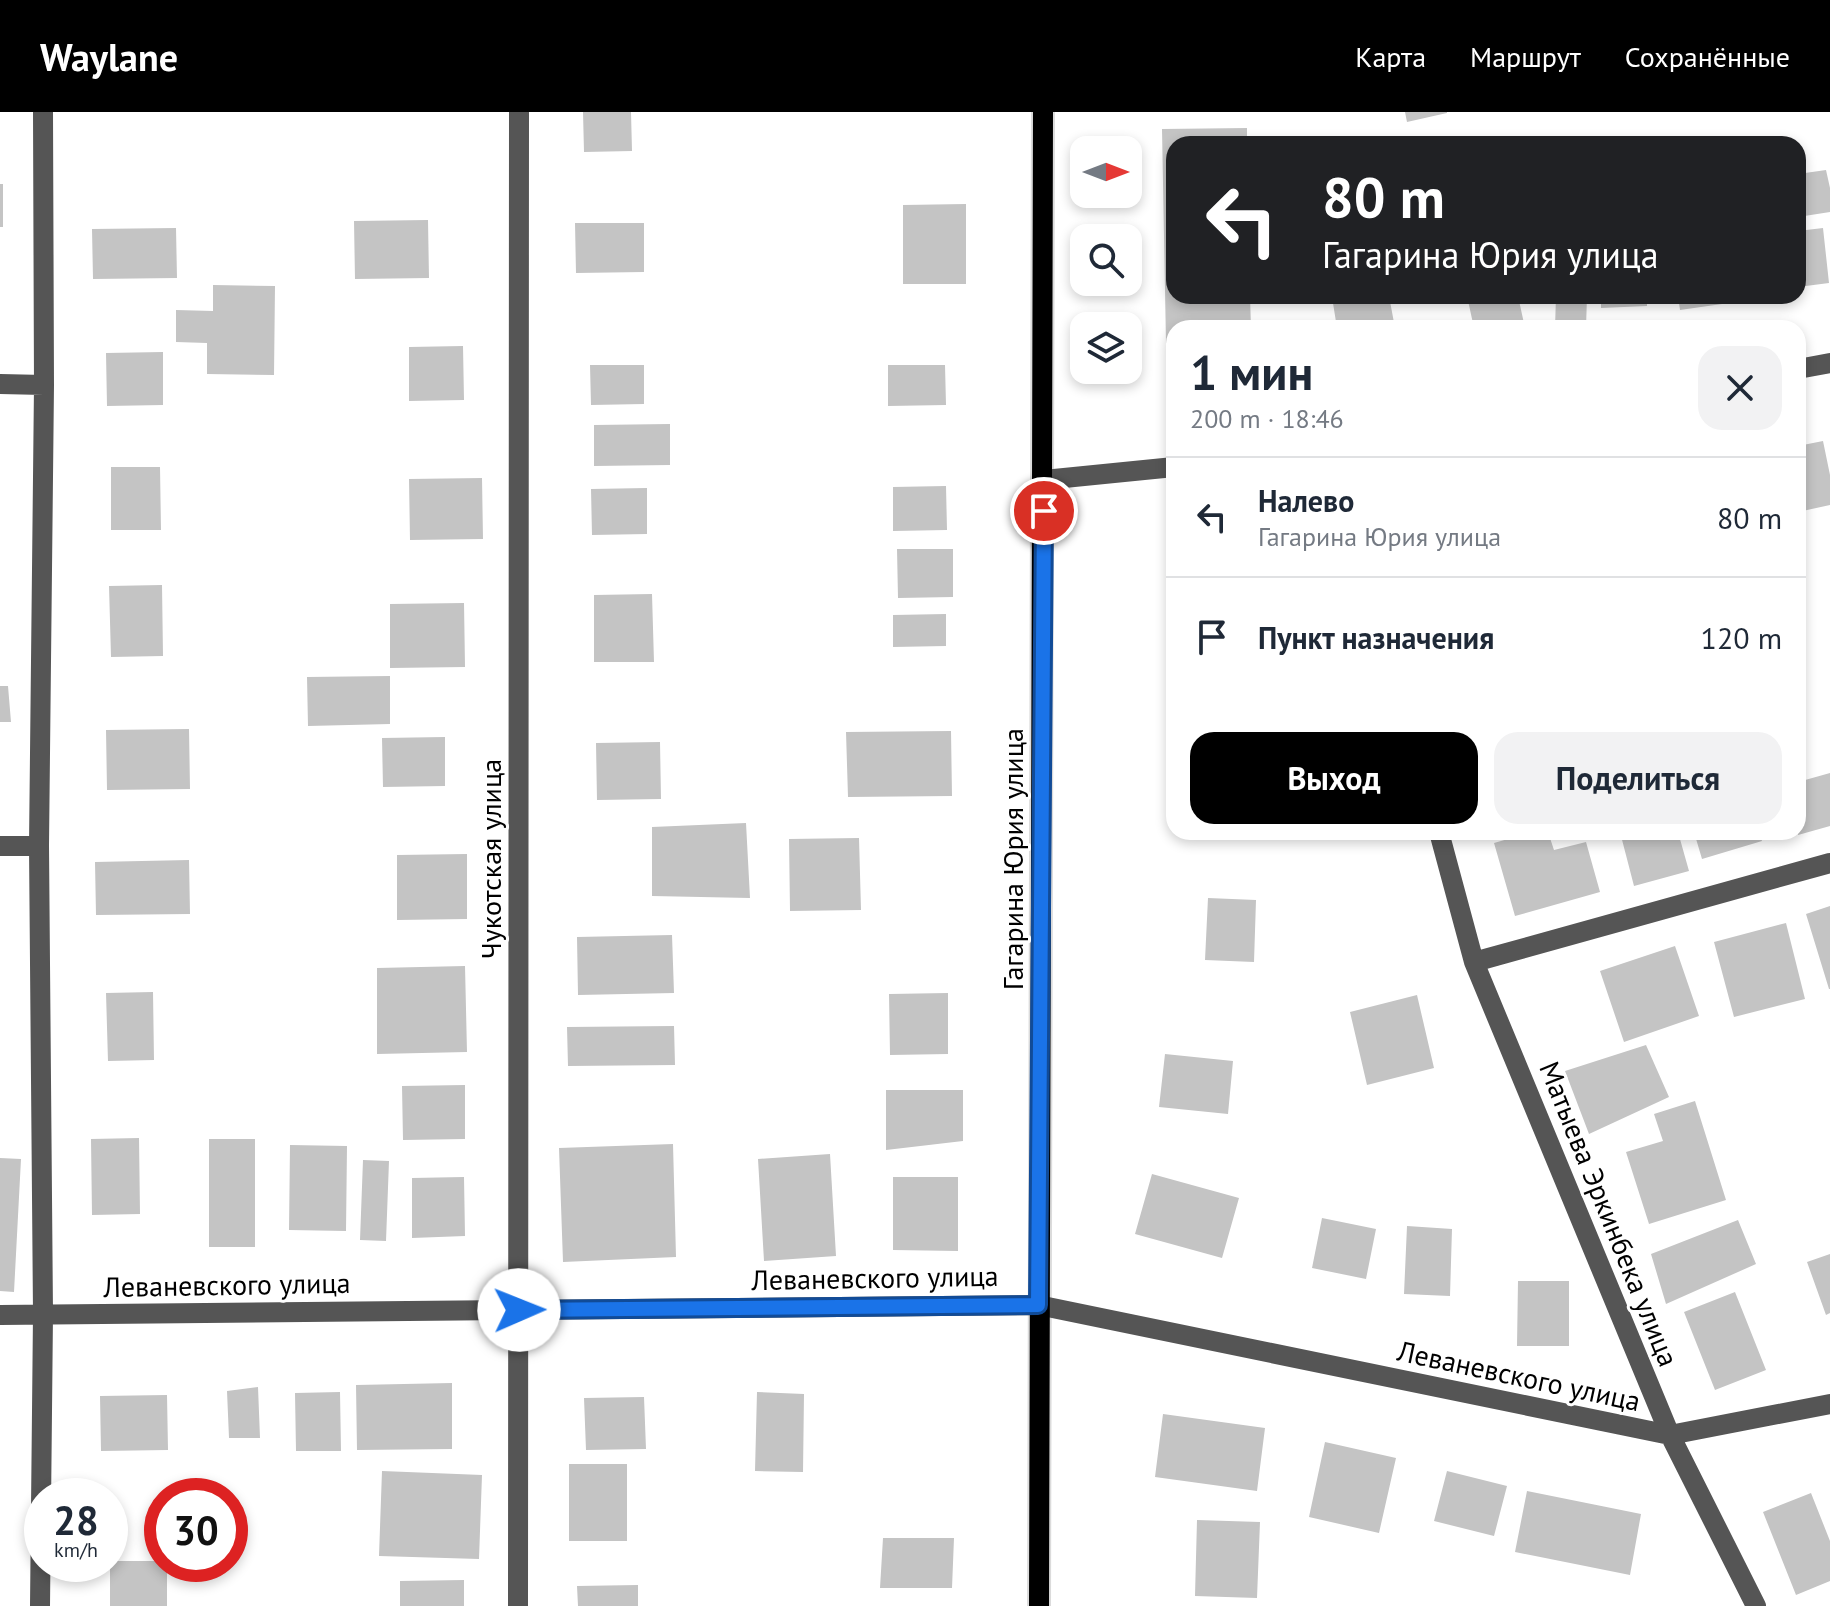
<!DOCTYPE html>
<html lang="ru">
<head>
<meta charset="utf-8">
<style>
  :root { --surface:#fff; --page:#f2f2f3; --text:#1f2937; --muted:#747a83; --line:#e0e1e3; --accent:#000 }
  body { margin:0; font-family:"PT Sans",sans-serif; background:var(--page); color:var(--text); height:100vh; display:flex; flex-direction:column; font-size:30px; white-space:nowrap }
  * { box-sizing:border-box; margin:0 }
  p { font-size:26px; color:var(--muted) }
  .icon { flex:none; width:44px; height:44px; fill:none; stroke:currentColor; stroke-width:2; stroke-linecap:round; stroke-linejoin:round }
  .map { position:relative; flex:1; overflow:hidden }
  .side { position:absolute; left:1166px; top:208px; width:640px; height:520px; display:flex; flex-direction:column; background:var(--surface); border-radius:24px; box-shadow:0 4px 12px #0003 }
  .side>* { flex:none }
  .guide { position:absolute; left:1166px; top:24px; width:640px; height:168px; border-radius:24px; box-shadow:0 4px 12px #0003; background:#202124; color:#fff; overflow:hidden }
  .needle { width:52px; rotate:90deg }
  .tools { position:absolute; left:1070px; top:24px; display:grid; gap:16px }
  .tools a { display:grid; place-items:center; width:72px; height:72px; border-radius:16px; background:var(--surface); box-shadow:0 4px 12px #0003; font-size:40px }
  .speed { position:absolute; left:24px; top:1366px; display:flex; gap:16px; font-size:40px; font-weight:700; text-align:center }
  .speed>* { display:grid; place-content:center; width:104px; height:104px; border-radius:50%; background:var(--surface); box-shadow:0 4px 12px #0003; line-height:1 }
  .speed small { font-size:20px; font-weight:400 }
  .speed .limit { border:12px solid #d22; background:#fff; color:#111 }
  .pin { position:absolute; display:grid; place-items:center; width:68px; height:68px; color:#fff; margin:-34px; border:4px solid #fff; border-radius:50%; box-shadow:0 2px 8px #0007 }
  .me { position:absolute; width:88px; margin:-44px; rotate:89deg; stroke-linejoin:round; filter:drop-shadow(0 0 6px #0008) }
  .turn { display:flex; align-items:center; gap:28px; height:168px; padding:0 24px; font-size:36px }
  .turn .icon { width:104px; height:104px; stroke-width:2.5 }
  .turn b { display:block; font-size:56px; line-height:68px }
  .round { display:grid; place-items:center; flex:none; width:84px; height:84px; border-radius:24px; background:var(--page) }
  .headline { display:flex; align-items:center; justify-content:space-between; height:136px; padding:0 24px }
  h1 { font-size:48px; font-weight:700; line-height:60px }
  .cta { display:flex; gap:16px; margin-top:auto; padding:16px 24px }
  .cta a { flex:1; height:92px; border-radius:24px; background:var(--accent); color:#fff; font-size:32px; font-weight:700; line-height:92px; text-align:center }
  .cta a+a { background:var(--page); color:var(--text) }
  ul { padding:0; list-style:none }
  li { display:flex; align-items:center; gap:24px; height:120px; padding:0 24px; border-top:2px solid var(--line) }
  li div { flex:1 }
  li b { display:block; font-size:30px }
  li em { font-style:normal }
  header { display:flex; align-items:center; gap:48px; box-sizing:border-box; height:112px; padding:0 40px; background:var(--accent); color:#fff }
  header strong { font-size:38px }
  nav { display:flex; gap:44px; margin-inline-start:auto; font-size:28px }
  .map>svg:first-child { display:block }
  .building { fill:#c4c4c4 }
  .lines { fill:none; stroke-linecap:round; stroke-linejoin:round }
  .major-casing { stroke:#dbdbdb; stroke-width:24 }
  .minor { stroke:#555; stroke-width:20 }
  .major { stroke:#000; stroke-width:20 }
  .route-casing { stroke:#114b97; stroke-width:20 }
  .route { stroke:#1a73e8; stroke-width:14 }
  .labels { text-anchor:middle; stroke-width:6; stroke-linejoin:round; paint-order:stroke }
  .street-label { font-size:28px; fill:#000; stroke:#fff }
</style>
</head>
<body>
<header>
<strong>Waylane</strong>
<nav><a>Карта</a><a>Маршрут</a><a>Сохранённые</a></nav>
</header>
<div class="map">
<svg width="1830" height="1494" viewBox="0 0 1830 1494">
  <rect width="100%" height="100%" fill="#fff"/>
  <!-- building -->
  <path class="building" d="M583,0H631L632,39L584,40Z
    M1405,0H1447V1L1407,10Z
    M1247,16V32H1174V184H1250L1251,216H1174V231H1166L1162,17Z
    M1826,58L1830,76V100L1798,105V62Z
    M0,72H3V115H0Z
    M966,92V172H903V93Z
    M428,108L429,166L355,167L354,109Z
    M575,111H644V160L576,161Z
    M176,116L177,166L93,167L92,117Z
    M1823,116L1829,171L1798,175V119Z
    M213,173L275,174L274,263L207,262V231L176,230V198L213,199Z
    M1337,184H1389L1395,216H1337L1332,185Z
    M1467,184H1518L1525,216H1474Z
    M1556,184H1587L1586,216H1555Z
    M1601,184H1647V194L1601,196Z
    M1678,184H1728L1729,191L1680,198Z
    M463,234L464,288L409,289V235Z
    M163,240V293L107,294L106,241Z
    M590,253H644V292L591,293Z
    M888,253H945L946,293L888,294Z
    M670,312V353L594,354V313Z
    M1823,329L1830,363V393L1798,400V334Z
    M111,355H160L161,418H111Z
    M482,366L483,427L410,428L409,367Z
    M946,374L947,418L893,419V375Z
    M647,376V422L592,423L591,377Z
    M897,437H953V485L898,486Z
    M162,473L163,544L111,545L109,474Z
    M652,482L654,550H594V483Z
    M464,491L465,555L390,556V492Z
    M946,502V534L893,535V503Z
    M390,564V612L308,614L307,565Z
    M0,574H8L11,610H0Z
    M189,617L190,677L107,678L106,618Z
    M951,619L952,684L848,685L846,620Z
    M445,625V674L383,675L382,626Z
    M660,630L661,687L597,688L596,631Z
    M1830,661V714L1798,723V670Z
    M746,711L750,786L652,784V715Z
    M1532,720H1548L1554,738L1586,730L1600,780L1515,804L1494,731Z
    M1620,720H1678L1689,759L1634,774Z
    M1694,720H1759L1762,729L1702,747Z
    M859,726L861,798L790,799L789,727Z
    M467,742V807L397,808V743Z
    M189,748L190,802L96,803L95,750Z
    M1208,786L1256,788L1254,850L1205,848Z
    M1830,794V877H1829L1806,802Z
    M1786,811L1805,887L1734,905L1714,830Z
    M672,823L674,881L578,883L577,825Z
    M1675,834L1699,904L1624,930L1600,859Z
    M465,854L467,940L377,942V856Z
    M153,880L154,948L108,949L106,881Z
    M948,881V942L890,943L889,882Z
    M1417,883L1434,956L1367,973L1350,900Z
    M674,914L675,953L568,954L567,915Z
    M1646,933L1669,985L1589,1022L1565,959Z
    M1165,942L1233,949L1228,1002L1159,995Z
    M465,973V1027L403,1028L402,974Z
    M886,978H963V1029L886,1038Z
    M1695,989L1726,1088L1649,1112L1626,1040L1663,1029L1654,1002Z
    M139,1026L140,1102L92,1103L91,1027Z
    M209,1027H255V1135H209Z
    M673,1032L676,1145L563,1150L559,1036Z
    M290,1033L347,1034L346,1119L289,1118Z
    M830,1042L836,1144L764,1149L758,1047Z
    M0,1046L21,1047L14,1180L0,1179Z
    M363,1048L389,1049L386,1129L360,1128Z
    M1152,1062L1239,1086L1222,1146L1135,1122Z
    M464,1065L465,1124L412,1126V1066Z
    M893,1065H958V1139L893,1138Z
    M1322,1106L1376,1117L1366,1167L1312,1156Z
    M1738,1108L1756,1152L1666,1192L1651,1142Z
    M1407,1114L1452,1117L1450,1184L1404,1182Z
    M1830,1142V1201L1826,1203L1807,1150Z
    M1518,1169H1569V1234H1517Z
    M1735,1180L1766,1258L1715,1278L1684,1200Z
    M452,1271V1337L357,1338L356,1273Z
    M258,1275L260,1326H229L227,1279Z
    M340,1280L341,1339H296L295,1281Z
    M757,1280L804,1282L803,1360L755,1359Z
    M167,1283L168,1338L101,1339L100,1284Z
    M644,1285L646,1337L586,1338L584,1286Z
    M1163,1302L1265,1316L1257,1379L1155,1365Z
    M1325,1330L1396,1346L1379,1421L1309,1405Z
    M569,1352H627V1429H569Z
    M382,1359L482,1363L479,1447L379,1444Z
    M1447,1359L1507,1374L1494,1424L1434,1409Z
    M1527,1379L1641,1402L1630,1463L1515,1440Z
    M1811,1381L1830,1429V1469L1796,1483L1763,1400Z
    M1197,1408L1260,1410L1257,1486L1195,1484Z
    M883,1426H954L952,1476H880Z
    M110,1449H162V1452H167V1494H110Z
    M464,1468V1494H400V1469Z
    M638,1473V1494H578L577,1474Z"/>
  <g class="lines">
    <!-- major casing -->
    <g class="major-casing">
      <path id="major" d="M1039,1494L1043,0"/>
    </g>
    <!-- minor -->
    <path class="minor" d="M1798,257L1830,251
      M0,272L44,273
      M1044,368L1174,355
      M1439,720L1474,850L1670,1323L1756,1494
      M0,734H39
      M1474,850L1830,751
      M0,1203L1038,1193L1670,1323L1830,1292
      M40,1494L43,1202L39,734L44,273L43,0
      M518,1494L519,0"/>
    <!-- major -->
    <use href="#major" class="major"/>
  </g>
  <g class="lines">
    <!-- route casing -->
    <g class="route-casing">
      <path id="route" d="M519,1198L1038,1193L1044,399"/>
    </g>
    <!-- route -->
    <use href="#route" class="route"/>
  </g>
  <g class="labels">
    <!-- street labels -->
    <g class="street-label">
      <text transform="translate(491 747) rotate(-90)" y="10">Чукотская улица</text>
      <text transform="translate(1013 747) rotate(-90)" y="10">Гагарина Юрия улица</text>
      <text transform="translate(1609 1102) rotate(68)" y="10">Матыева Эркинбека улица</text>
      <text transform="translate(875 1166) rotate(-1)" y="10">Леваневского улица</text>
      <text transform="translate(227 1173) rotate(-1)" y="10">Леваневского улица</text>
      <text transform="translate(1519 1264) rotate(12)" y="10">Леваневского улица</text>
    </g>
  </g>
</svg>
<div class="tools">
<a><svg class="needle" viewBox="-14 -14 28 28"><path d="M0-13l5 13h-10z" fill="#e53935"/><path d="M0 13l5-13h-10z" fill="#747a83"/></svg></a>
<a><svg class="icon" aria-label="search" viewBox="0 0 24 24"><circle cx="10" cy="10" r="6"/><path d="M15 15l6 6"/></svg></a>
<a><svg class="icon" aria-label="layers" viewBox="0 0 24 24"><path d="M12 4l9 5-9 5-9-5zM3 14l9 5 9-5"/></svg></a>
</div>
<div class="speed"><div>28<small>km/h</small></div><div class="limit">30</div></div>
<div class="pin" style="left:1044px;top:399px;background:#d93025"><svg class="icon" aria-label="arrive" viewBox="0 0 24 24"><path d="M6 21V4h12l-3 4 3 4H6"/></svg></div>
<svg class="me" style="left:519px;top:1198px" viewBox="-20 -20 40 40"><circle r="19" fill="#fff"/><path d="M0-13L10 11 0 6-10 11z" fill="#1a73e8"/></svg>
<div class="guide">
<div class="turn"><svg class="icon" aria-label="left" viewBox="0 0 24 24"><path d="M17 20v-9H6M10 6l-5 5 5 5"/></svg><div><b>80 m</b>Гагарина Юрия улица</div></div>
</div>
<section class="side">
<div class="headline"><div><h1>1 мин</h1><p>200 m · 18:46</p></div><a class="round"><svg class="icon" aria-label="close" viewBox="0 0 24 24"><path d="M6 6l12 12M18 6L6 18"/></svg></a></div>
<ul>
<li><svg class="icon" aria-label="left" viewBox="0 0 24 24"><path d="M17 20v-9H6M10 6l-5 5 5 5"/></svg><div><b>Налево</b><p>Гагарина Юрия улица</p></div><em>80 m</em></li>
<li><svg class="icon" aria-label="arrive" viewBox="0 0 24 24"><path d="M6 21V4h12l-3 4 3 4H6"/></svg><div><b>Пункт назначения</b></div><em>120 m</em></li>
</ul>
<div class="cta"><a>Выход</a><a>Поделиться</a></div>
</section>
</div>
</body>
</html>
